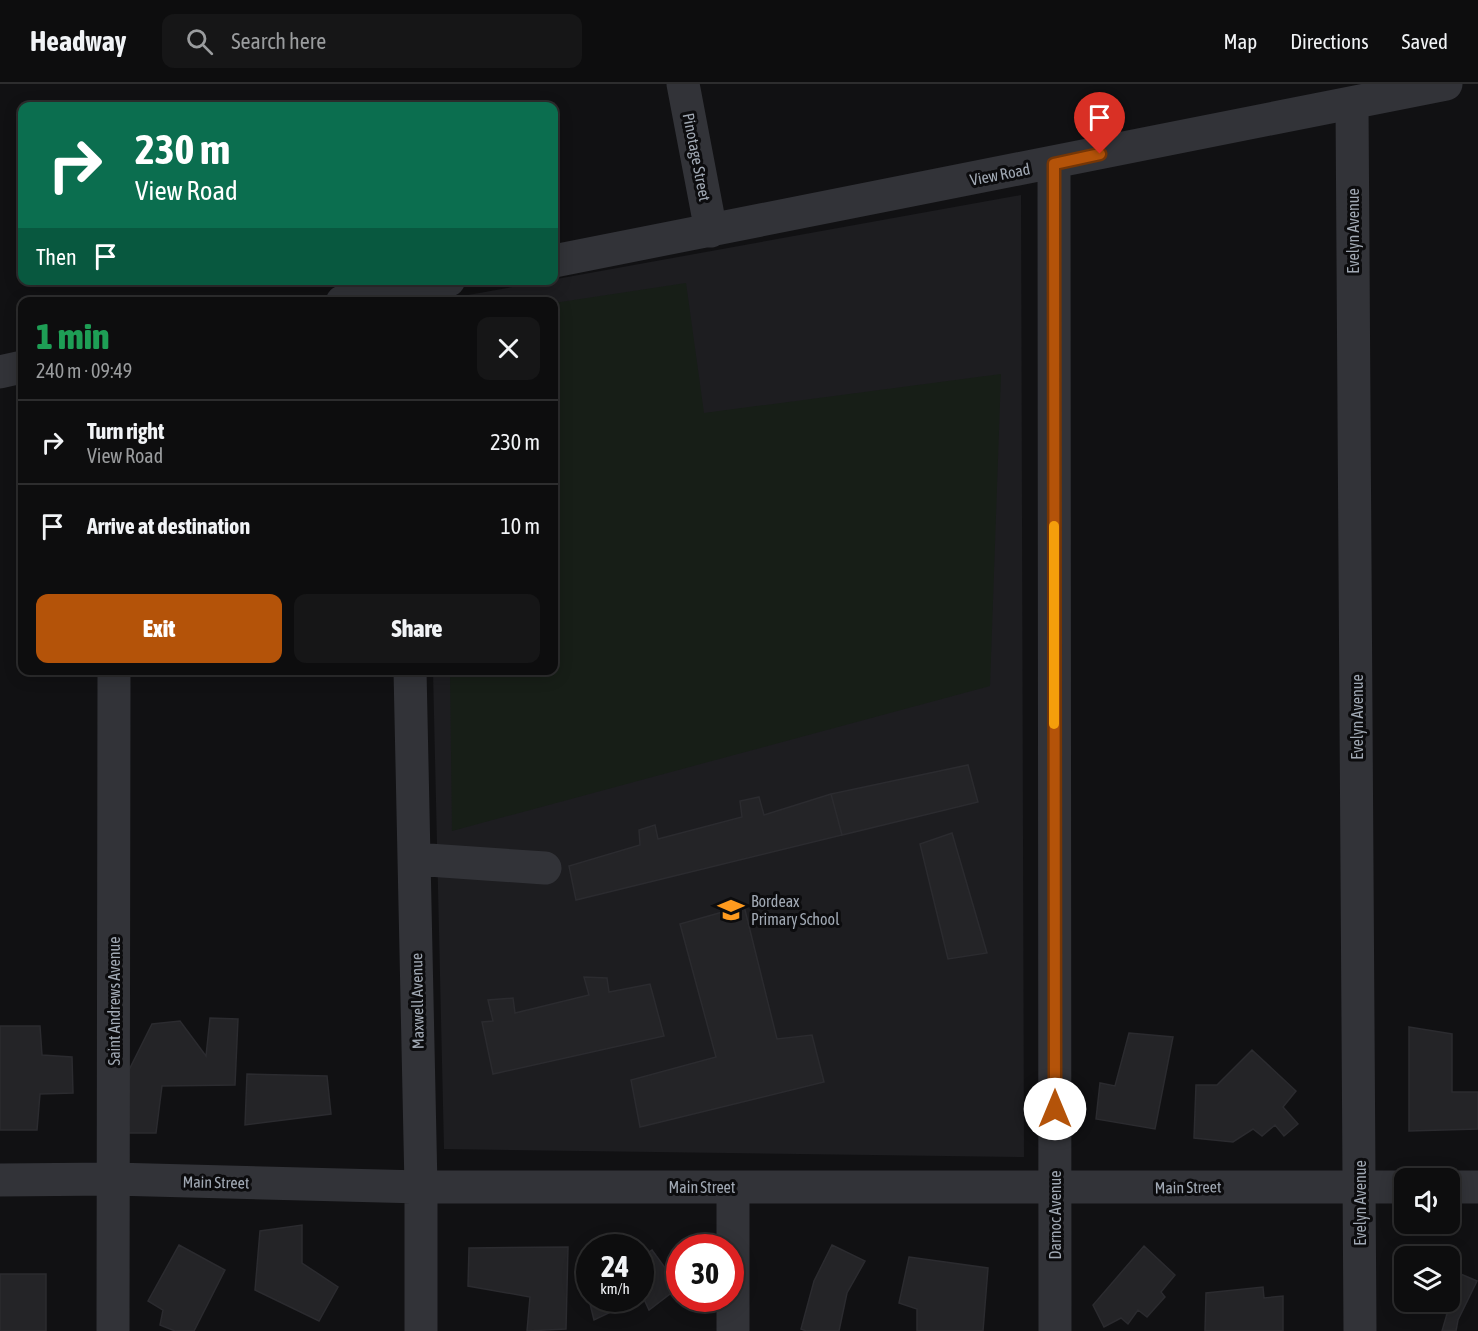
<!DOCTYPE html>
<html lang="en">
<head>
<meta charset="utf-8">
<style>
  :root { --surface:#0d0d0e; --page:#161617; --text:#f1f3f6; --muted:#9a9c9e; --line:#2d2d2e; --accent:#b45309 }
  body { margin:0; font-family:"Asap Condensed",sans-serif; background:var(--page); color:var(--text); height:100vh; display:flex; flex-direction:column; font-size:22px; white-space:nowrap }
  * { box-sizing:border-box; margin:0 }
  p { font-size:20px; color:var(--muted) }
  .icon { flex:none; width:33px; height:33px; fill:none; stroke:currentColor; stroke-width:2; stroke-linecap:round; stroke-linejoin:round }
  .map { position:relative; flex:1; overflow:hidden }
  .panel { position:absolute; left:18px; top:213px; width:540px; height:378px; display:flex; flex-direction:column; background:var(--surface); border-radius:12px; box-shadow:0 3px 15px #0003,0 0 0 2px var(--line) }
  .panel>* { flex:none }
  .top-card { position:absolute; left:18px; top:18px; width:540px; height:183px; border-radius:12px; box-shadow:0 3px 15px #0003,0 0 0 2px var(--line); background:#0b6e4f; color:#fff; overflow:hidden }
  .buttons { position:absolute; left:1394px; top:1084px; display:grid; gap:12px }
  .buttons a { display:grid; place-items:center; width:66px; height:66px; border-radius:12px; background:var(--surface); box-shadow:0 3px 15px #0003,0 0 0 2px var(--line); font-size:30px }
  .speed { position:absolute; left:576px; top:1150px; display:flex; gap:12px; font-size:30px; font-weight:700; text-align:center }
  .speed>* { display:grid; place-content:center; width:78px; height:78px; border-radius:50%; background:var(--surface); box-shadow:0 3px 15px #0003,0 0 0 2px var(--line); line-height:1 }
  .speed small { font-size:15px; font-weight:400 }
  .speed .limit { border:9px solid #d22; background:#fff; color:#111 }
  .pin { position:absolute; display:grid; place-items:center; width:51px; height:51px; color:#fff; margin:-62px -26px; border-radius:50% 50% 50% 0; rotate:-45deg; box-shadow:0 0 6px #0007 }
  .pin .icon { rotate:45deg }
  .me { position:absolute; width:66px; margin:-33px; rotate:0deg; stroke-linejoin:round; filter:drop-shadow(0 0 4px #0008) }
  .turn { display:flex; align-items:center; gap:21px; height:126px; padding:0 18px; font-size:27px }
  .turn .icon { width:78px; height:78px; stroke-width:2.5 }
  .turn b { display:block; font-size:42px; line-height:51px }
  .then { display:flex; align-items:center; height:57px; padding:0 18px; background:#0003; gap:12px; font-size:22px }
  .round { display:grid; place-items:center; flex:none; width:63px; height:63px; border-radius:12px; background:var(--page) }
  .headline { display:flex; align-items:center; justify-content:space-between; height:102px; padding:0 18px }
  h1 { font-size:36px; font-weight:800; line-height:45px; color:#1e9e55 }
  .primary-button { display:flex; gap:12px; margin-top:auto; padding:12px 18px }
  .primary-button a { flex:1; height:69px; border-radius:12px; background:var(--accent); color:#fff; font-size:24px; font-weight:800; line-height:69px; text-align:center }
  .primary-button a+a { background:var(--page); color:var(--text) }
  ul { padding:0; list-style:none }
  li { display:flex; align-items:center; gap:18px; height:84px; padding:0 18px; border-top:2px solid var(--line) }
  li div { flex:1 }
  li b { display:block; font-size:22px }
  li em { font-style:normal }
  header { display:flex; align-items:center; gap:36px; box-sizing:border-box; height:84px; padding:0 30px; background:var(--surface); border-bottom:2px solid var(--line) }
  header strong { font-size:28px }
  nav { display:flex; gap:33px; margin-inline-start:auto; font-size:21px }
  .search { width:420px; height:54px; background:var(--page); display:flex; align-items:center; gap:15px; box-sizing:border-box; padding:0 21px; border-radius:12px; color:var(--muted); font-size:22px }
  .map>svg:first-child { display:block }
  .built { fill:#1d1d20 }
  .green { fill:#171e17 }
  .building { fill:#242427; stroke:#2b2b2f; stroke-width:1.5 }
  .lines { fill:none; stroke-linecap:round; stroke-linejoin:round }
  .minor { stroke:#323338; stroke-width:33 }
  .route-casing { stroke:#753606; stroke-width:15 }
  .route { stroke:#b45309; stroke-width:10 }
  .slow { stroke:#f59e0b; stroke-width:10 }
  .labels { text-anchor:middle; stroke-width:6; stroke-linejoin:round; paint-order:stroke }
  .street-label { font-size:16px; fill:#a1a9b4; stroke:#0c0c0e }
  .poi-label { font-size:16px; fill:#a1a9b4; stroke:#0c0c0e; text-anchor:start }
</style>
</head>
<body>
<header>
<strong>Headway</strong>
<div class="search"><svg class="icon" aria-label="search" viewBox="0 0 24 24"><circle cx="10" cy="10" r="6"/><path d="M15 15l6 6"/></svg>Search here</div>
<nav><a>Map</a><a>Directions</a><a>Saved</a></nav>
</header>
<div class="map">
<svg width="1478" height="1247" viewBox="0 0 1478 1247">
  <rect width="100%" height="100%" fill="#111113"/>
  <!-- built -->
  <path class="built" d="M1021,111L1024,1073L444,1065L433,587L554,586V218L435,217Z"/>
  <!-- green -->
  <path class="green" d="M686,199L704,329L1001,290L990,602L452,747L450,587L554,586V219Z"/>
  <!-- building -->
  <path class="building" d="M968,681L978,718L842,751L831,710Z
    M831,710L842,751L576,816L569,782L640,761L639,746L655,741L658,755L742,733L740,717L759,713L764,731Z
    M952,749L987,869L948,875L920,760Z
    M744,822L777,955L812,951L824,998L640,1043L631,996L716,973L680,840Z
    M584,893L607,894L609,908L650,900L664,952L493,990L482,938L493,937L488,916L513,914L515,929L589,911Z
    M210,934L238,935L235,1001L162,1002L156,1049H127L128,988L152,940L180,937L206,972Z
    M0,942H40L42,971L72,973L73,1009L40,1010L37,1046H0Z
    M1409,943L1452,950V1008H1478V1045L1409,1047Z
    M1129,949L1173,953L1155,1045L1096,1035L1100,999L1115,1002Z
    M1252,966L1296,1007L1283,1023L1298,1040L1284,1052L1275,1041L1262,1052L1253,1045L1233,1058L1194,1054L1196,1001H1217Z
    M247,990L327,992L331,1030L245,1041Z
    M302,1141V1179L338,1203L319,1237L255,1206L260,1147Z
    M179,1161L225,1186L194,1247H175L160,1241L163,1226L148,1217Z
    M832,1161L865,1177L847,1209L839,1247H806L801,1245L814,1197Z
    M1144,1162L1175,1191L1161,1208L1165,1213L1147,1233L1138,1226L1128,1240L1121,1234L1104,1243L1093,1221Z
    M568,1163L566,1245L527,1247L530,1213L468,1202L469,1164Z
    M652,1166L679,1203L649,1226L643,1213L640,1214V1174Z
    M909,1173L988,1184L983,1247H917V1225L899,1219Z
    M1449,1185L1477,1197L1458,1236L1456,1247H1442L1447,1230L1424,1218H1449Z
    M0,1190H46V1247H0Z
    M590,1195V1215H638L594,1236L584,1196Z
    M1263,1203L1264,1214L1283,1212V1247H1205L1206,1209Z"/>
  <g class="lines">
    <!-- minor -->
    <path class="minor" d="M683,0L711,147
      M1352,19L1360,1247
      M1054,80L1055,1247
      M554,177L1446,0
      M342,218L449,196
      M0,288L22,283
      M410,586L421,1103V1247
      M414,775L545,784
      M0,1096L113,1095L421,1103H1404
      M733,1103V1247
      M1449,1103H1478
      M113,1247L114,586"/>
  </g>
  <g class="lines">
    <!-- route casing -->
    <g class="route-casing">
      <path id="route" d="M1055,1025L1054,80L1100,70"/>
    </g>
    <!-- route -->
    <use href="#route" class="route"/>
    <!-- slow -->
    <path class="slow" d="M1054,442V640"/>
  </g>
  <!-- icons -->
  <defs>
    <g id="school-bare" transform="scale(2.07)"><path d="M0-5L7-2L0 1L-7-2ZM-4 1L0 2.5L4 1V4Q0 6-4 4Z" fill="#fe9a1e" stroke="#0c0c0e" stroke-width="2.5" paint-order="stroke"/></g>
  </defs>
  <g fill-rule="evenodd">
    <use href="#school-bare" x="731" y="826"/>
  </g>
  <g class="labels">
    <!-- street labels -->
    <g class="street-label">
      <text transform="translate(697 73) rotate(79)" y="6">Pinotage Street</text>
      <text transform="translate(1000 90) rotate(-11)" y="6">View Road</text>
      <text transform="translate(1353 147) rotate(-90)" y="6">Evelyn Avenue</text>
      <text transform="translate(1357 633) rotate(-90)" y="6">Evelyn Avenue</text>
      <text transform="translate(114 917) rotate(-90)" y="6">Saint Andrews Avenue</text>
      <text transform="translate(417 917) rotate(-91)" y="6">Maxwell Avenue</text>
      <text transform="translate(216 1098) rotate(1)" y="6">Main Street</text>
      <text x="702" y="1109">Main Street</text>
      <text transform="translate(1188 1103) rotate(-1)" y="6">Main Street</text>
      <text transform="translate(1360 1119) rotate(-90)" y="6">Evelyn Avenue</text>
      <text transform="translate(1055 1131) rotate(-90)" y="6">Darnoc Avenue</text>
    </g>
    <!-- poi labels -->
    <g class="poi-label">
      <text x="751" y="823">Bordeax<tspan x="751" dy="18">Primary School</tspan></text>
    </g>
  </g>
</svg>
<div class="buttons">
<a><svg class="icon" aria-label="sound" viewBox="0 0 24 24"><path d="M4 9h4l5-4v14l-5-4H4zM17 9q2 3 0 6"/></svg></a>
<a><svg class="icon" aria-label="layers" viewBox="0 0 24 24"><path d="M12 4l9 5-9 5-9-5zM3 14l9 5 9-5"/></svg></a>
</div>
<div class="speed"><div>24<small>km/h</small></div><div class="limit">30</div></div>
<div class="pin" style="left:1100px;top:70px;background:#d93025"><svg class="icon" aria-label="arrive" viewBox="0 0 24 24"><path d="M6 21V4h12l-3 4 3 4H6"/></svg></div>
<svg class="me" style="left:1055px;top:1025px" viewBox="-20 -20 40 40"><circle r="19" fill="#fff"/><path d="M0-13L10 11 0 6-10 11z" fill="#b45309"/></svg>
<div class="top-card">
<div class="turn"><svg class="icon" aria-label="right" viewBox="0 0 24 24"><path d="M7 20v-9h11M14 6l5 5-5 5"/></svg><div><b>230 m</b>View Road</div></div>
<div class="then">Then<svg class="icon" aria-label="arrive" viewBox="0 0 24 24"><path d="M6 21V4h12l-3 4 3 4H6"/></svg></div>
</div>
<section class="panel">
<div class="headline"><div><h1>1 min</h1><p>240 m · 09:49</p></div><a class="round"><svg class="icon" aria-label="close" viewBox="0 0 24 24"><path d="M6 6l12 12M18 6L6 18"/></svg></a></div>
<ul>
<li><svg class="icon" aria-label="right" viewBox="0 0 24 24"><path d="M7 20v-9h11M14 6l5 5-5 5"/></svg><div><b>Turn right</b><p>View Road</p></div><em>230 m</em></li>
<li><svg class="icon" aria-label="arrive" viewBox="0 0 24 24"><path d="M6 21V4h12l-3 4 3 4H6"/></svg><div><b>Arrive at destination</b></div><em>10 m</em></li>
</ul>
<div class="primary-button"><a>Exit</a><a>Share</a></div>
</section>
</div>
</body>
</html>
